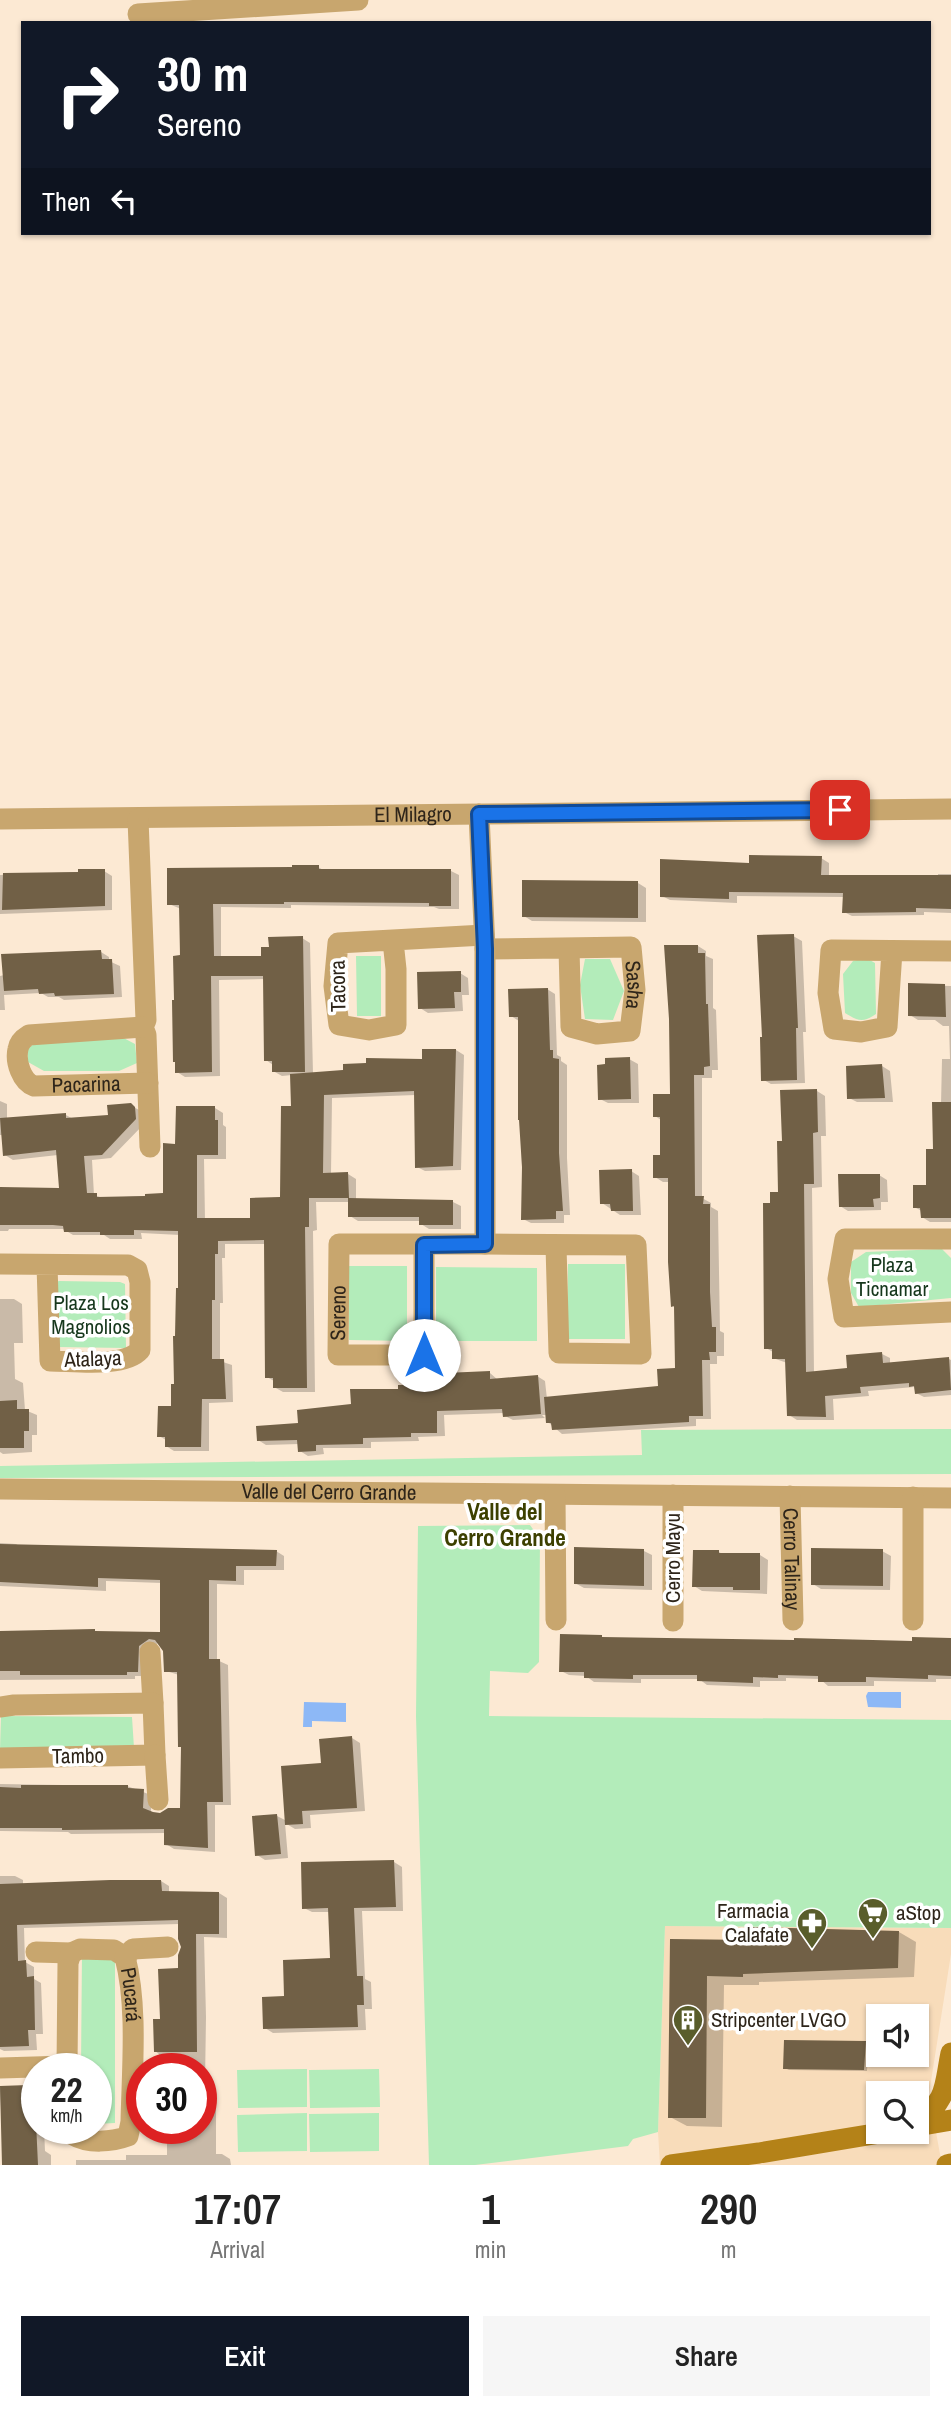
<!DOCTYPE html>
<html lang="en">
<head>
<meta charset="utf-8">
<style>
  :root { --surface:#fff; --page:#f6f6f6; --text:#222; --muted:#767676; --accent:#111827 }
  body { margin:0; font-family:"Archivo Narrow",sans-serif; background:var(--page); color:var(--text); height:100vh; display:flex; flex-direction:column; font-size:26px; white-space:nowrap }
  * { box-sizing:border-box; margin:0 }
  p { font-size:23px; color:var(--muted) }
  .icon { flex:none; width:38px; height:38px; fill:none; stroke:currentColor; stroke-width:2; stroke-linecap:round; stroke-linejoin:round }
  .map { position:relative; height:2165px; overflow:hidden }
  .sheet { display:flex; flex-direction:column; background:var(--surface); flex:1 }
  .sheet>* { flex:none }
  .banner { position:absolute; left:21px; top:21px; width:910px; height:214px; border-radius:0px; box-shadow:0 2px 5px #0004; background:#111827; color:#fff; overflow:hidden }
  .buttons { position:absolute; left:866px; top:2004px; display:grid; gap:14px }
  .buttons a { display:grid; place-items:center; width:63px; height:63px; border-radius:0px; background:var(--surface); box-shadow:0 2px 5px #0004; font-size:35px }
  .speed { position:absolute; left:21px; top:2053px; display:flex; gap:14px; font-size:35px; font-weight:700; text-align:center }
  .speed>* { display:grid; place-content:center; width:91px; height:91px; border-radius:50%; background:var(--surface); box-shadow:0 2px 5px #0004; line-height:1 }
  .speed small { font-size:18px; font-weight:400 }
  .speed .limit { border:10px solid #d22; background:#fff; color:#111 }
  .pin { position:absolute; display:grid; place-items:center; width:60px; height:60px; color:#fff; margin:-30px; border-radius:14px; box-shadow:0 4px 10px #0006 }
  .me { position:absolute; width:77px; margin:-38px; rotate:0deg; stroke-linejoin:round; filter:drop-shadow(0 0 5px #0008) }
  .turn { display:flex; align-items:center; gap:24px; height:147px; padding:0 21px; font-size:32px }
  .turn .icon { width:91px; height:91px; stroke-width:2.5 }
  .turn b { display:block; font-size:49px; line-height:60px }
  .then { display:flex; align-items:center; height:66px; padding:0 21px; background:#0003; gap:14px; font-size:26px }
  .eta { display:flex; justify-content:space-evenly; align-items:center; height:119px; text-align:center }
  .eta b { font-size:42px; font-weight:600; line-height:49px }
  .button { display:flex; gap:14px; margin-top:auto; padding:14px 21px }
  .button a { flex:1; height:80px; border-radius:0px; background:var(--accent); color:#fff; font-size:28px; font-weight:600; line-height:80px; text-align:center }
  .button a+a { background:var(--page); color:var(--text) }
  .map>svg:first-child { display:block }
  .built { fill:#f8dcba; fill-rule:evenodd }
  .green { fill:#b3ecba }
  .water { fill:#8db8f6 }
  .shadow { fill:#0003 }
  .building { fill:#716046 }
  .lines { fill:none; stroke-linecap:round; stroke-linejoin:round }
  .minor { stroke:#c8a66e; stroke-width:21 }
  .secondary { stroke:#b48218; stroke-width:21 }
  .route-casing { stroke:#114b97; stroke-width:18 }
  .route { stroke:#1a73e8; stroke-width:12 }
  .labels { text-anchor:middle; stroke-width:7; stroke-linejoin:round; paint-order:stroke }
  .street-label { font-size:21px; fill:#2e251a; stroke:#fff }
  .park-label { font-size:21px; fill:#16371c; stroke:#fff }
  .poi-label { font-size:21px; fill:#2e251a; stroke:#fff; text-anchor:start }
  .neighbourhood-label { font-size:23px; font-weight:bold; fill:#3d4000; stroke:#fff }
</style>
</head>
<body>
<div class="map">
<svg width="951" height="2165" viewBox="0 0 951 2165">
  <rect width="100%" height="100%" fill="#fce9d3"/>
  <!-- built -->
  <path class="built" d="M665,1926L951,1928V1954L929,2094L942,2165H660L658,2132ZM878,2016H917V2054H878ZM878,2093H917V2132H878Z"/>
  <!-- green -->
  <path class="green" d="M356,956H381V1016H357Z
    M866,958L875,963L876,1014C863,1023 858,1021 845,1013L843,974L853,961Z
    M585,959H610L624,991L613,1020L585,1019L580,985Z
    M118,1035L135,1044L137,1063L119,1071H44L28,1062L27,1049L40,1040Z
    M942,1249L951,1258V1298L859,1307L851,1293V1262L866,1252Z
    M568,1264H625V1339H567Z
    M349,1266H407V1341L349,1340Z
    M436,1267L537,1268V1341H436Z
    M59,1281L120,1282L125,1284L126,1348L57,1347L56,1282Z
    M951,1429V1474L0,1478V1466L642,1455L641,1430Z
    M530,1525L540,1539L539,1662L528,1673L490,1671L489,1716L951,1720V1928L665,1926L658,2132L633,2139L628,2146L475,2165H429L416,1716L418,1526Z
    M1,1716L132,1717L134,1748L0,1750Z
    M82,1952L115,1955V2123L96,2124V2068H81Z
    M307,2069V2107L238,2108L237,2070Z
    M379,2069L380,2107L310,2108L309,2070Z
    M307,2113V2151L238,2152L237,2115Z
    M379,2113V2151L310,2152L309,2114Z"/>
  <!-- water -->
  <path class="water" d="M868,1692H901V1708L868,1707L866,1696Z
    M304,1702L346,1703V1722L312,1721V1727H303Z"/>
  <!-- shadow -->
  <path class="shadow" d="M821,858L829,863V877H938V874H951V913L924,912V915L852,916L844,912V897L737,896V903L670,900L662,896L751,864Z
    M318,867L325,871H451L459,875V909H439L434,907L291,905V908L221,907V958H263L302,938L310,943L313,1074L424,1061L456,1050L464,1055L461,1170L425,1171L417,1167L416,1095L332,1098L331,1174H348L356,1179V1200L453,1202L461,1206V1229H429L421,1224V1221H358L350,1216V1202H316L317,1230L313,1231L315,1392H283L274,1387V1381L267,1377L266,1244H225V1258H222L223,1303H220V1361L232,1365L233,1402L209,1403V1451H174L166,1446V1440L159,1436L173,1408L175,1386L180,1290V1235L141,1233L142,1239H110L104,1235H73L63,1229H9L8,1231H0V1189H60L58,1155L13,1160L5,1155L2,1135H0V1101L7,1104V1119L66,1115L73,1119L110,1116L130,1105L139,1110L144,1124L111,1158L92,1160L94,1195L103,1198L164,1195L177,1145L215,1108L223,1113V1125L226,1127V1159H204L205,1220H252L282,1199L292,1108V1075L282,1076L273,1071V1065L266,1060L265,979L219,980L220,1076L185,1077L177,1072L181,909L169,904Z
    M104,871L112,876V910L0,914V916V875Z
    M638,883L646,888V922L532,921L524,916Z
    M793,936L802,941L806,1032H803L805,1083L771,1084L762,1079L764,1039Z
    M698,946L706,951V956L713,959V1008L716,1010L718,1070H712V1078H702V1198L711,1203V1207L718,1211L720,1331L724,1333V1356H717V1364H710L711,1419H696V1426L562,1434L548,1422V1415H542L545,1418L513,1420L505,1416L504,1413L444,1415L445,1436L418,1437L419,1441L371,1442V1448H323L324,1454L308,1456L300,1451L299,1444L266,1445L258,1440L400,1390L447,1385L490,1373L498,1380L537,1376L545,1381L547,1399L659,1387L677,1370L676,1308L672,1306L670,1182H663L655,1177L662,1157L661,1120L655,1116L671,1096Z
    M101,952L109,957V961L120,966L122,997L64,1000L59,997H48L41,993L4,995L5,1010H0V976Z
    M460,973L468,978L469,995H462L463,1011L428,1013L420,1008Z
    M910,985L951,986V1222H930L922,1217V1211L914,1207L928,1187L941,1104L942,1059H950L949,1026H943L935,1020H918L910,1015Z
    M547,989L555,994L557,1055L561,1057V1061L567,1065V1158L570,1215H564V1223H531L523,1219L519,1021L511,1016Z
    M629,1059L638,1064L639,1103H608L600,1099L607,1066Z
    M882,1066L890,1071L893,1102H857L849,1098Z
    M817,1091L825,1096L826,1136H821L822,1187L812,1188L814,1373L849,1369L882,1354L890,1358V1364L949,1359L951,1360V1395L924,1397L916,1393L914,1387L868,1391L869,1396L833,1399L834,1420H797L789,1415L787,1363L773,1358V1352L766,1348L772,1205L780,1194L783,1143Z
    M631,1171L639,1176L641,1215H620L602,1203Z
    M879,1175L887,1180L888,1202H881V1210L848,1211L840,1206Z
    M0,1299H14L22,1304L23,1343H14L15,1379L23,1383L25,1410L37,1415V1435H32V1452L3,1454L0,1452Z
    M0,1543L16,1544L21,1547L276,1551L284,1556V1570H244V1585L217,1584V1660L228,1665L231,1805H215V1852L174,1849L166,1844V1833L71,1834L68,1832L0,1831V1784L127,1786L151,1795V1814L160,1815L182,1810V1747L179,1675L166,1671L165,1650L158,1643L146,1650V1676H135V1679L0,1680V1632L162,1634V1583L106,1581V1591L0,1586Z
    M644,1551L652,1555V1590L584,1588L575,1583Z
    M882,1551L891,1556L890,1590L821,1589L813,1584Z
    M719,1552L724,1555H760L768,1560L767,1594L702,1591L694,1586Z
    M605,1639L913,1642L951,1640V1679H936V1682L874,1681V1686H828L820,1679L786,1678V1681H760V1687L707,1685L699,1679H641V1683L594,1682L586,1676L569,1675L561,1671Z
    M352,1738L360,1743L365,1811L310,1815L311,1828L295,1829L285,1823L288,1858L265,1860L257,1855L277,1816L287,1821L323,1765Z
    M394,1862L402,1867L403,1911H362L365,1979L371,1982L372,2009H365L366,2030L273,2033L265,2028L286,1997L331,1960L330,1912H312L304,1908Z
    M0,1876H15L23,1880V1885L161,1881L169,1886V1893H219L227,1898V1938L204,1937L206,2017L205,2084L208,2086V2091L216,2096V2154H222L230,2159L231,2165H76V2160H126V2155H167V2128H201V2068H159V2054L155,2051L162,2021L180,1970L183,1947L180,1924L24,1928L25,1962L34,1967V1979L41,1983L43,2034H36L37,2050L4,2051L0,2049Z
    M899,1932L916,1942L914,1977L759,1982V1985H724L722,2127L687,2126L670,2117L672,1941L751,1942Z
    M866,2043L869,2045L867,2071L789,2070L785,2068Z
    M27,2087L36,2091L37,2128H44L45,2151L51,2155V2165H4L0,2088Z"/>
  <!-- building -->
  <path class="building" d="M749,855L822,856L821,875H951V909L916,908V912L842,913L843,893L729,892V899L660,897V859L749,863Z
    M292,865H319V869H451V906H429V903L284,902V904H213L214,956H261V947H269L268,937L303,936L305,1072H272V1061H264L263,976H211L212,1072L175,1073V1062H173L172,1000H174L173,956L180,955L179,905H167V868L292,867Z
    M78,869H105V906L2,910L3,873L78,872Z
    M522,880L638,881V918L522,917Z
    M794,934L798,1028H796L797,1080L761,1081L760,1037H762L757,935Z
    M664,945H698V953H705L706,1004H708L710,1066L704,1067V1075H694L695,1196H704L703,1204H710V1292L712,1327H716V1352H709L710,1360H702L703,1416H689V1422L552,1430L551,1423H546L544,1397L658,1386L657,1369L675,1368L674,1306L671,1307L668,1262V1178H653V1155H660V1117H653V1094H670L669,1019Z
    M101,950L102,959H112L114,994L55,996L54,993L39,994L38,989L4,991L1,954Z
    M461,971V992H454L455,1008L418,1009L417,972Z
    M908,983L945,984L946,1017L908,1016Z
    M548,988L550,1050H553V1058L559,1059V1153L563,1211H556V1219L521,1220L522,1167L519,1120H518V1017H509L508,989Z
    M422,1049H456L453,1166L415,1168L414,1091L324,1095L323,1173L348,1172L349,1198H309V1227H305L307,1388H273V1378H265L264,1240L218,1241V1254H215V1300H212V1359H224L226,1399H202L201,1447H165V1437H157L158,1406H171V1384H174L173,1336H175L176,1288H178V1231L134,1230V1235H100V1232H64L63,1226L53,1225H0V1187L59,1188L56,1150L3,1156L0,1118L66,1113V1118L108,1115L107,1105L131,1103L135,1107L136,1119L102,1155L84,1156L87,1193H97V1197L145,1196V1194L163,1193V1143L175,1144L176,1106H215V1120H218V1155H197V1218H250V1198L280,1197L281,1106H291L290,1074L343,1070V1064L366,1063V1058L422,1059Z
    M630,1057L631,1099L598,1100L597,1065L605,1064V1058Z
    M882,1064L885,1098L847,1099L846,1066Z
    M817,1089L818,1132L813,1133L814,1184H804L806,1372L847,1368L846,1355L882,1352L883,1363L949,1357L951,1390L915,1394L914,1386L909,1387V1383L860,1387L861,1393L825,1396L826,1417L787,1416L785,1359H772V1349H764L763,1203H770V1192H778L777,1141H782L780,1090Z
    M932,1102H951V1218H921L920,1208H913V1185H926V1149H933Z
    M632,1169L633,1211H611L610,1204H600L599,1170Z
    M838,1174H880V1198L873,1199L874,1207H839Z
    M348,1198L453,1200V1225H419V1217H348Z
    M490,1371V1379L538,1375L541,1414L503,1417L502,1409L437,1411V1433H411V1437L363,1438V1444L316,1445V1451L298,1452L297,1440L257,1441L256,1426L298,1423L297,1410L351,1404L350,1389H398V1385L445,1384V1373Z
    M17,1400V1409H29V1431H24V1448H0V1401Z
    M0,1544L277,1550L276,1566H236V1581L209,1580V1659H220L223,1802H207L208,1848L164,1845V1829L62,1830V1828H0V1787L21,1788V1785H128V1788L144,1789L143,1808L153,1812L160,1813L168,1808H180L181,1747H178L177,1672H164L163,1651L155,1640L149,1639L139,1646L138,1672H127V1675H20V1671H0V1631L95,1629V1631L160,1632V1580L98,1578V1587L0,1582Z
    M574,1547L644,1549V1586L574,1584Z
    M811,1548L883,1549V1586L811,1585Z
    M693,1550H719V1553H760V1590H733V1587H692Z
    M560,1634L602,1635V1637L794,1640V1638L912,1641V1637L951,1638V1676L928,1675V1679L866,1677V1682H818V1676L778,1675V1678L753,1677V1683L697,1681V1675H633V1679L584,1678V1672H559Z
    M352,1736L357,1808L302,1811L303,1824L285,1825L281,1766L321,1763L319,1739Z
    M277,1814L281,1854L255,1856L252,1816Z
    M394,1860L396,1907L354,1908L357,1976H363L364,2005H357L358,2027L263,2029L262,1997L284,1996L283,1960L330,1958L328,1908L302,1909L301,1862Z
    M110,1880H161L162,1891L219,1892V1934H196L197,2052H154L153,2019H160L158,1969L178,1968V1955L181,1947L178,1939V1920L17,1925L18,1961L26,1960L27,1977L34,1976L35,2030H28L29,2046L0,2047V1884Z
    M749,1927L899,1931L898,1968L743,1974V1977L707,1976L706,2118H668L670,1939L750,1940Z
    M784,2040L866,2041L864,2070L783,2069Z
    M28,2085L29,2101H35L38,2165H2L0,2086Z"/>
  <g class="lines">
    <!-- minor -->
    <g class="minor">
      <path d="M138,14L358,0"/>
      <path id="s1" d="M0,819L951,809"/>
      <path d="M138,819L146,1020L143,1027L146,1035L150,1147"/>
      <path d="M393,941L396,969V1025L369,1030L339,1025L334,986L338,943L484,935"/>
      <path id="s2" d="M485,949L631,947L635,990L630,1031L597,1034L571,1027L569,948"/>
      <path d="M892,951L887,1027L861,1032L834,1029L828,993L831,950L951,951"/>
      <path id="s3" d="M143,1027L29,1035C24,1038 19,1042 18,1049C15,1062 22,1082 34,1086L148,1083"/>
      <path d="M951,1239H845L838,1279L844,1317L951,1312"/>
      <path d="M485,1244L636,1245L641,1354L559,1353L556,1246"/>
      <path id="s4" d="M424,1245V1355H338L339,1244H485V949L479,814"/>
      <path d="M0,1264L128,1265L137,1270L140,1282V1350C124,1368 74,1361 50,1361L47,1265"/>
      <path id="s5" d="M0,1489L951,1498"/>
      <path d="M555,1495L556,1620"/>
      <path d="M673,1495V1621"/>
      <path id="s6" d="M790,1496L793,1620"/>
      <path d="M913,1620V1497"/>
      <path d="M150,1652L153,1703"/>
      <path d="M0,1707L14,1705L153,1703L155,1755L0,1758"/>
      <path d="M155,1755L158,1800"/>
      <path id="s7" d="M36,1952L71,1953L80,1949L114,1950L125,1957C138,2006 132,2071 131,2122L128,2136C112,2142 88,2144 73,2135L71,2128"/>
      <path d="M125,1957L133,1949L168,1947"/>
      <path d="M0,2068L67,2066"/>
      <path d="M67,2068L68,1963L71,1953"/>
    </g>
    <!-- secondary -->
    <path class="secondary" d="M917,2123C948,2099 944,2088 951,2053
      M917,2126L951,2120
      M671,2165L759,2153L886,2132
      M947,2165L951,2164"/>
  </g>
  <g class="lines">
    <!-- route casing -->
    <g class="route-casing">
      <path id="route" d="M424,1355V1245L485,1244V949L479,814L840,810"/>
    </g>
    <!-- route -->
    <use href="#route" class="route"/>
  </g>
  <!-- icons -->
  <defs>
    <g id="supermarket-pin" transform="scale(1.575)"><path d="M0 17L-7.5 6A9.5 9.5 0 1 1 7.5 6Z" fill="#595d2b" stroke="#fff"/><path d="M-6-5.5h2.5l.6 2H6L4.5 2H-2.5L-4.4-4H-6ZM-1.5 3.2a1.3 1.3 0 1 0 .1 0ZM3 3.2a1.3 1.3 0 1 0 .1 0Z" fill="#fff"/></g>
    <g id="pharmacy-pin" transform="scale(1.575)"><path d="M0 17L-7.5 6A9.5 9.5 0 1 1 7.5 6Z" fill="#595d2b" stroke="#fff"/><path d="M-2-6h4v4h4v4h-4v4h-4v-4h-4v-4h4Z" fill="#fff"/></g>
    <g id="building-pin" transform="scale(1.575)"><path d="M0 17L-7.5 6A9.5 9.5 0 1 1 7.5 6Z" fill="#595d2b" stroke="#fff"/><path d="M-4-6H4V6H1V3H-1V6H-4ZM-2.5-4.3h1.7v1.8h-1.7ZM.8-4.3h1.7v1.8H.8ZM-2.5-1h1.7V.8h-1.7ZM.8-1h1.7V.8H.8Z" fill="#fff"/></g>
  </defs>
  <g fill-rule="evenodd">
    <use href="#supermarket-pin" x="873" y="1913"/>
    <use href="#pharmacy-pin" x="812" y="1923"/>
    <use href="#building-pin" x="688" y="2020"/>
  </g>
  <g class="labels">
    <!-- street labels -->
    <g class="street-label">
      <text dy="7" stroke="none"><textPath href="#s1" startOffset="413">El Milagro</textPath></text>
      <text dy="7" stroke="none"><textPath href="#s2" startOffset="184">Sasha</textPath></text>
      <text transform="translate(338 986) rotate(-91)" y="7">Tacora</text>
      <text dy="7" stroke="none"><textPath href="#s3" startOffset="228">Pacarina</textPath></text>
      <text dy="7" stroke="none"><textPath href="#s4" startOffset="238">Sereno</textPath></text>
      <text transform="translate(93 1359) rotate(-2)" y="7">Atalaya</text>
      <text dy="7" stroke="none"><textPath href="#s5" startOffset="329">Valle del Cerro Grande</textPath></text>
      <text transform="translate(673 1558) rotate(-90)" y="7">Cerro Mayu</text>
      <text dy="7" stroke="none"><textPath href="#s6" startOffset="63">Cerro Talinay</textPath></text>
      <text transform="translate(78 1756) rotate(-1)" y="7">Tambo</text>
      <text dy="7" stroke="none"><textPath href="#s7" startOffset="130">Pucará</textPath></text>
    </g>
    <!-- park labels -->
    <g class="park-label">
      <text x="892" y="1272">Plaza<tspan x="892" dy="24">Ticnamar</tspan></text>
      <text x="91" y="1310">Plaza Los<tspan x="91" dy="24">Magnolios</tspan></text>
    </g>
    <!-- poi labels -->
    <g class="poi-label">
      <text x="789" y="1918" text-anchor="end">Farmacia<tspan x="789" dy="24">Calafate</tspan></text>
      <text x="896" y="1920">aStop</text>
      <text x="711" y="2027">Stripcenter LVGO</text>
    </g>
    <!-- neighbourhood labels -->
    <g class="neighbourhood-label">
      <text x="505" y="1520">Valle del<tspan x="505" dy="26">Cerro Grande</tspan></text>
    </g>
  </g>
</svg>
<div class="buttons">
<a><svg class="icon" aria-label="sound" viewBox="0 0 24 24"><path d="M4 9h4l5-4v14l-5-4H4zM17 9q2 3 0 6"/></svg></a>
<a><svg class="icon" aria-label="search" viewBox="0 0 24 24"><circle cx="10" cy="10" r="6"/><path d="M15 15l6 6"/></svg></a>
</div>
<div class="speed"><div>22<small>km/h</small></div><div class="limit">30</div></div>
<div class="pin" style="left:840px;top:810px;background:#d93025"><svg class="icon" aria-label="arrive" viewBox="0 0 24 24"><path d="M6 21V4h12l-3 4 3 4H6"/></svg></div>
<svg class="me" style="left:424px;top:1355px" viewBox="-20 -20 40 40"><circle r="19" fill="#fff"/><path d="M0-13L10 11 0 6-10 11z" fill="#1a73e8"/></svg>
<div class="banner">
<div class="turn"><svg class="icon" aria-label="right" viewBox="0 0 24 24"><path d="M7 20v-9h11M14 6l5 5-5 5"/></svg><div><b>30 m</b>Sereno</div></div>
<div class="then">Then<svg class="icon" aria-label="left" viewBox="0 0 24 24"><path d="M17 20v-9H6M10 6l-5 5 5 5"/></svg></div>
</div>
</div>
<section class="sheet">
<div class="eta">
<div><b>17:07</b><p>Arrival</p></div>
<div><b>1</b><p>min</p></div>
<div><b>290</b><p>m</p></div>
</div>
<div class="button"><a>Exit</a><a>Share</a></div>
</section>
</body>
</html>
